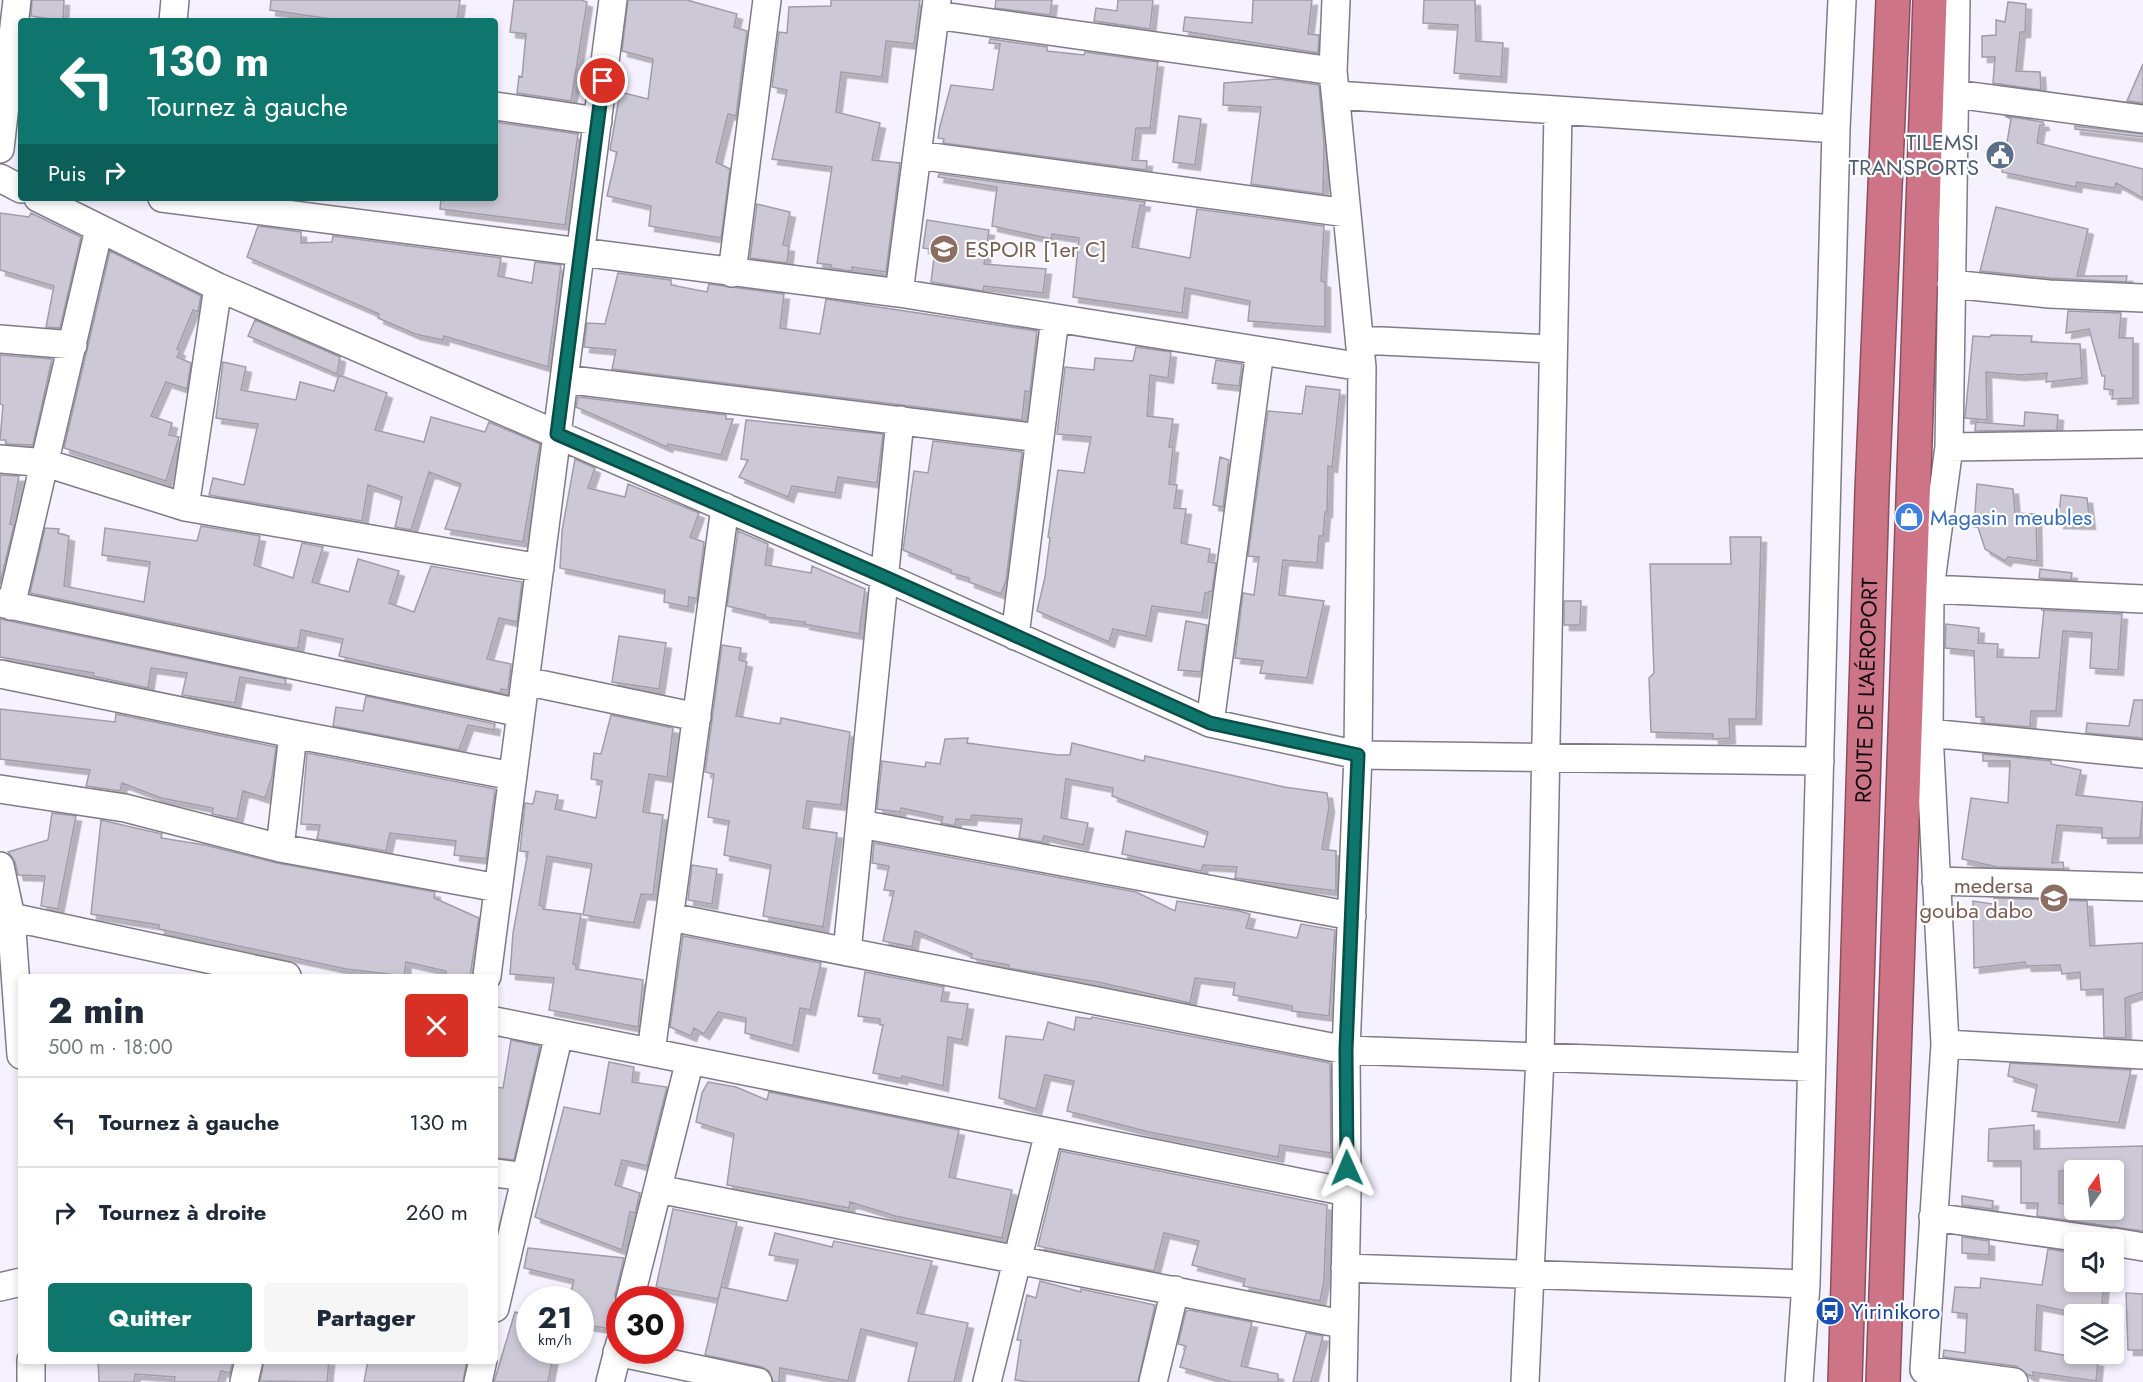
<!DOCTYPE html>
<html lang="fr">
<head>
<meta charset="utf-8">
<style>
  :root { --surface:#fff; --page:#f6f6f7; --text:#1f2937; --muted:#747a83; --line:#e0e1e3; --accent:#0f766e }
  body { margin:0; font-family:Jost,sans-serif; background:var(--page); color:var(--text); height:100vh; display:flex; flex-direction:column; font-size:22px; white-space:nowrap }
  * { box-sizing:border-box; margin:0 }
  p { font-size:20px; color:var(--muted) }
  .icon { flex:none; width:33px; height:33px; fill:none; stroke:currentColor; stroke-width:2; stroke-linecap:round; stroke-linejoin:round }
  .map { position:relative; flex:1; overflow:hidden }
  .drawer { position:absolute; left:18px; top:974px; width:480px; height:390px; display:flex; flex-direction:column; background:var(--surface); border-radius:6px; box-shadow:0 3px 9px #0003 }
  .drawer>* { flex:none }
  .top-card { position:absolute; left:18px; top:18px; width:480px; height:183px; border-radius:6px; box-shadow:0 3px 9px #0003; background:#0f766e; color:#fff; overflow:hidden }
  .needle { width:39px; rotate:14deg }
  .controls { position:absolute; left:2064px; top:1160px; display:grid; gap:12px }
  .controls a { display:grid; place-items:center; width:60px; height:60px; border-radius:6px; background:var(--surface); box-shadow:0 3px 9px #0003; font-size:30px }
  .speed { position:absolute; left:516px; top:1286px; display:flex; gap:12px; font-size:30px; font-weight:700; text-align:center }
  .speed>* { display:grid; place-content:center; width:78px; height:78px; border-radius:50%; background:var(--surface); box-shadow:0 3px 9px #0003; line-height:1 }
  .speed small { font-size:15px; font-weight:400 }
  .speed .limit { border:9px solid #d22; background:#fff; color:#111 }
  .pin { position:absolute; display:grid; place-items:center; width:51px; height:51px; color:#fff; margin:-26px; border:3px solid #fff; border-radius:50%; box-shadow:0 2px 6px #0007 }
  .me { position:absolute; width:66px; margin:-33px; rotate:359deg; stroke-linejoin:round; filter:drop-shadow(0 0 4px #0008) }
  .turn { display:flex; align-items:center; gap:21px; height:126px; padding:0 30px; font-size:27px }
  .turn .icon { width:78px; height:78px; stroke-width:2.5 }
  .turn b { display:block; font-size:42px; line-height:51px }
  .then { display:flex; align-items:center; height:57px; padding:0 30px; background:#0003; gap:12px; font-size:22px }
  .round { display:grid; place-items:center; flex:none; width:63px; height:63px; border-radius:6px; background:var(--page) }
  .overview { display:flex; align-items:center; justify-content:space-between; height:102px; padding:0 30px }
  h1 { font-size:36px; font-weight:800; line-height:45px }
  .cta { display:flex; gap:12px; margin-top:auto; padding:12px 30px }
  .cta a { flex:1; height:69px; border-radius:6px; background:var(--accent); color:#fff; font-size:24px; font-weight:800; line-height:69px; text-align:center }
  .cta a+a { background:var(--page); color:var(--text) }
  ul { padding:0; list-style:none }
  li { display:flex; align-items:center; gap:18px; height:90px; padding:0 30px; border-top:2px solid var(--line) }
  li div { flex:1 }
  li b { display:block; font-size:22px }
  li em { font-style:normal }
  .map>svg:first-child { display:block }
  .building { fill:#ccc8d5; stroke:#a09ca9; stroke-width:1.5; fill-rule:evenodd; filter:url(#shadow) }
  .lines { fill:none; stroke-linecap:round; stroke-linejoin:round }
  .minor-casing { stroke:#7f7b87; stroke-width:30 }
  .highway-casing { stroke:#8b505d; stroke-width:36 }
  .minor { stroke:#fff; stroke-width:27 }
  .highway { stroke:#ce7487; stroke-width:33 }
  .route-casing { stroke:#0a4d48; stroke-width:15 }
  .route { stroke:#0f766e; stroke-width:10 }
  .labels { text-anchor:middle; stroke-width:4.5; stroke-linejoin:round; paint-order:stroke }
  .service-label { font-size:22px; fill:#4e5e75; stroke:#fff; text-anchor:end }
  .education-label { font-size:22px; fill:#785e54; stroke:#fff; text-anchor:start }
  .shop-label { font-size:22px; fill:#366cbe; stroke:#fff; text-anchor:start }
  .street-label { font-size:22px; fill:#0e0c10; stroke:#fff }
  .transit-label { font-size:22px; fill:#164399; stroke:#fff; text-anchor:start }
</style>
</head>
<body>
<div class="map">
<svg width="2143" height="1382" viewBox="0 0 2143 1382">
  <defs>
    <filter id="shadow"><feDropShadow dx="5.5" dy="5.5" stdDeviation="0" flood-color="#0004"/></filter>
  </defs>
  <rect width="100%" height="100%" fill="#f5f1fe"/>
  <!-- building -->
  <path class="building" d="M32,0H64L63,21L31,16Z
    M271,0H460L457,21L331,19L270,10Z
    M514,0H581L587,2L571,101L517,93L519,76L522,77L526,34L510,32Z
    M628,0H687L737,14L734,27L747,31L736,116L728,114L716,162L730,169L721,238L649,226L651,206L607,196L617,152L610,150L620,92L648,99L653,59L622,51Z
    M831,0H920L914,44L886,41L882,77L841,72L836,112L880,123L872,160L900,163L886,272L852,267V271L831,268V265L817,263L832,167L772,159L787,90L772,87L779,32L787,33L789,7L831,6Z
    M996,0H1052L1050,15L995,8Z
    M1118,0H1153L1150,29L1094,21L1096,8L1117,11Z
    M1253,0H1312L1308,34L1319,35L1318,53L1183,31L1185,17L1252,23Z
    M1424,0H1475L1476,41L1503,43L1501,77L1454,73L1458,25L1423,23Z
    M2008,2L2026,4L2025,32H2020L2016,71L2040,72L2041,90L1993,83L1995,57H1982V36L1996,35V20L2005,22Z
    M990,39L1047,47V51L1084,55L1085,52L1158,62L1150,128H1136L1132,160L1147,161L1146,170L943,143L944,139L938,138L940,126L951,85L993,90L1000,44L989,43Z
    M2143,64V103L2127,101Z
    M1278,79L1319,85L1324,143L1323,194L1251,184L1261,107L1223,105L1224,83Z
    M1179,116L1201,119L1195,165L1173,162Z
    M2005,116L2043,122L2044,125H2040L2037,143L2143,169V198L2116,183L2115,188L2077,182L2076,187L2002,172L2011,119Z
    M495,122L578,134L565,225L440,209L441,198H495Z
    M2075,126L2143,134V137L2075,129Z
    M939,174L1145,202L1144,206L1140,205L1132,247L1190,258L1197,209L1324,226L1321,281L1325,282V327L1248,321L1250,301L1185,288L1182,313L1073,297L1079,238L1052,234L1051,239L992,226L997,187L938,177Z
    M757,204L790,212L783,245L789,246L787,263L750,258Z
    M1996,207L2088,229L2077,276H2127L2126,282L2050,278L1980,271Z
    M0,213L29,217L31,213L81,237L60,328L46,327L54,286L0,270Z
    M927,220L989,230L984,264L1046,269L1043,293L984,286L983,291L931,282L935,250L923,248Z
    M258,226L301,232V243L332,242L333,236L501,258L498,276L532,283L535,262L561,265L548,367L444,336L443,340L415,334L378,318L379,314L247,257Z
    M110,251L201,296L198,312L193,310L177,349L180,351L177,357L191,363L187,389L166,382L151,416L172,423L169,435L179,437L166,481L64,448Z
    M618,273L671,280V285L707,292L709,284L784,294L780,328L820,334L826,299L1037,331L1030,392L1025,391L1022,420L612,369L616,350L584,347L587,323L605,324Z
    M2068,311L2121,313L2119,338H2133V398L2112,399L2113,390L2104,389L2105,376H2102L2089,329L2066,333Z
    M255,320L340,357L337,374L248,336Z
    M1991,335L2032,336L2031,342L2080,344L2082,378L2046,382L2047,373L2020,375L1986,372L1987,420L1965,418L1973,336L1990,337Z
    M1136,347L1171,352L1168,378L1150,375L1147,416L1173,419L1169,447H1173L1169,484L1177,485L1174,508L1186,509L1181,543L1210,549L1208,562L1216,563L1212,591L1205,593L1202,613L1152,606L1146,636L1113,629L1109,642L1037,611L1045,577L1050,538L1048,537L1058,470L1084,473L1091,437L1057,434L1065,367L1094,370L1095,358L1133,361Z
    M0,355L52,359L33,445L6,444V440H0L3,405L0,404Z
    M1216,360L1242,364L1239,386L1212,383Z
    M223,362L246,367L241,390L296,400L300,382L334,391L339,375L387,393L375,430L424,442L431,417L485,432L489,422L540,444L523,542L445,529L461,484L429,472L411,530L395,527L402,497L368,485L362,521L209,495L213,478L244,485L258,424L216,418Z
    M1306,386L1340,390L1332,467L1328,466L1327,512H1325L1323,536H1319L1317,563L1283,560L1279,595L1324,601L1307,678L1260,673L1263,661L1235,658L1243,593L1254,595L1259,557L1248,556L1268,411L1302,414Z
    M578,397L726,415V419H733L721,455L668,444L667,447L576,407Z
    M2025,412L2058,415L2057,430L1975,431L1976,422L2024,426Z
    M746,420L883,434L877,483L838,477L835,493L792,486L788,497L739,477L748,460L741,459Z
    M933,441L1022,452L1006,581L1001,594L969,582V578L951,573V570L903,550L914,471L928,473Z
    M1220,457L1229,460L1223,507L1213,505Z
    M575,459L595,468L588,488L625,497L628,484L699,513L690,537L704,542L697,599L689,597L688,607L664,602L665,590L560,568L562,531Z
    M0,475L19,476L10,524L14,525L0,584Z
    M1977,484L2013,489L2015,513L2036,514L2037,561L2008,557L2005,561L1985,549L1978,527H1974Z
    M2061,495L2087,498L2090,524L2058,523Z
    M201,526L260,536L254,565L293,578L302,543L323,547L312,582L349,592L358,559L399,571L389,603L414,612L431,566L522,582L517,622L499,618L487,659L511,664L508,690L501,689L500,693L339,656L343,639L301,630L298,648H291L30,593L45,528L59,529L58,533L69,536L64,586L144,602L150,562L102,555L105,528L197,541Z
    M738,531L768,544L765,565L811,573L812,566L865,589L859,634L804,624L805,622L764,617L765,615L727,606Z
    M1730,537H1761L1756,719H1729L1730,738L1713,739V734L1651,732L1649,678L1654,673L1650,564H1731Z
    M2040,569L2072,573L2071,580L2039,578Z
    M1564,601H1581L1580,625H1564Z
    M2041,610L2122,614L2118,670L2090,668L2092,633L2063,631L2056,711H2031L2030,727L1984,723V717H1976L1974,651L1945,648L1946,624L1979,628L1978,643L1998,644L1997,657L2039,658L2044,610Z
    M0,619L286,679L285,685L240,677L235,703L182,695L187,673L151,668L148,688L93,676L94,673L0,657Z
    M1186,621L1207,625L1201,672L1178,670Z
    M619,636L666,643L659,689L612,682Z
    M722,645L741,648L739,660L747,662L736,716L780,724L781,718L850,732L841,805L807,801L803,828L837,833L823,927L763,916L771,865L724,855L729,821L708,817L714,774L705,772Z
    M366,696L495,724L494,730L468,725L459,750L333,726L336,707L363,711Z
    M2134,700H2143V738L2086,733L2087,723L2129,726Z
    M0,709L115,722L116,714L276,747L272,777L265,798L243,791L237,819L212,814L213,808L161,798L122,783L120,791L86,786L90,770L0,759Z
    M611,715L673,728L667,777L649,774L643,812L663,815L653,895L641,894L634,923L583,915L592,864L547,856L539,905L543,906V909L581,914L573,964L576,965V969L643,980L638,1027L549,1010L554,978L510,974L513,933L528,852L520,851L525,803L533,804L536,791L558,795L555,809L596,818L602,781L591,779L594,753L601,754Z
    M968,738L967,743L1058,755H1070L1072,743L1144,761L1145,756L1284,787L1327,793L1329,807L1322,849L1336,851V891L1235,878L1237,867L1203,865L1201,871L1122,854L1126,831L1204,847L1208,832L1112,796L1113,788L1066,779L1061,818L1088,823L1083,845L1044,836L1042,842L1019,838L1022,819L972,815L971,820L956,819L955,826L941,823L943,817L901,808L900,812L877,809L882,761L925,767L926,762L940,764L945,739Z
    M307,753L495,789L486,859L454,855L456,841L390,833L386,851L317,839L320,825L301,824Z
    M1983,754L2051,761V764L2081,770L2076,795L2143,802L2140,838H2102V828L2057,825L2052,863L2063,862L2064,869L1997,867L1962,859L1971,798L2008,803L2010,761H1983Z
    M52,813L76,816L58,909L41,906L45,876L18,875L15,862L8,852L48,840Z
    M101,820L162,834L161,838L205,845L277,863L435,892L434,898L479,918L470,976H446V971L406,962L404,976L346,969L159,929V925L91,914Z
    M874,843L1136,892L1175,911L1177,901L1239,911L1250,914L1246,928L1297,938L1301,924L1335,930L1329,1016L1292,1011V1006L1233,995L1235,983L1195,978L1190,1003L1098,982L1008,968L1009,965L971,958L972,954L915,931L912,947L883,941L894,891L884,890L889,866L872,863Z
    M692,865L717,869L712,904L688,900Z
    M1994,898L2087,901L2090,946L2143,943V992L2125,998L2126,1038L2104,1037L2103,989L2081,990L2080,972L2062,974L2060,965L2026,966L2025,962L1974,968L1973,901L1993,904Z
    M683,936L821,963L810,1010L800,1008L793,1046L745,1033L746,1018L718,1012L704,1034L694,1028L691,1036L670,1027Z
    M865,972L944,987L941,1001L968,1004L962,1040L948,1037L943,1086L902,1076V1079L873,1073L883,1025H880V1019L858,1016Z
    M1076,1017L1091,1019L1092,1017L1330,1063L1331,1153L1280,1145L1278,1157L1149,1132L1067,1111L1074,1081L1045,1075L1036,1109L999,1098L1006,1036L1043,1040L1048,1022L1074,1030Z
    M511,1040L540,1046L514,1160L495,1158V1087L503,1088Z
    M609,1062L634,1067L632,1082L667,1087L647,1166L622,1160L615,1185L640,1193L635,1213L630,1212L622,1250L535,1217L564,1107L600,1114Z
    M2010,1063L2131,1070L2119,1123L2032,1111L2037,1085L2008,1076Z
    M708,1082L736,1087L767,1100L769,1092L959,1130L949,1177L1012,1190L1002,1238L895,1216L850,1202L849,1208L727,1185L734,1134L696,1122L702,1093Z
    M2034,1125V1149L2143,1146V1231L2037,1216L2038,1203H2021V1161H1988L1989,1129ZM2074,1170H2114V1209H2074V1205L2059,1203V1171Z
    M1061,1151L1327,1205L1324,1281L1320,1301L1243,1286L1245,1279L1192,1265L1199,1241L1164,1233L1154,1271L1038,1246Z
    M1962,1196L1993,1201L1992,1209L1962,1205Z
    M673,1209L737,1222L718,1299L656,1287Z
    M775,1233L832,1247L834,1241L932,1261L917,1313L968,1323L954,1382H908L917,1343L861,1329L848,1381L780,1368L779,1382H773L769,1371L762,1367L705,1355L721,1287L787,1301L798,1260L769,1255Z
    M1962,1237L1989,1241V1255L1962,1253Z
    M528,1248L624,1258L615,1295L617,1307L611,1329L580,1324V1299H569L574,1280L524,1268Z
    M2048,1249L2074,1253V1281H2104L2101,1314L2061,1310L2037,1305L2035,1350L2098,1361L2096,1381L2033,1372V1376L2028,1375L2016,1366L1943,1357L1944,1350L1965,1353L1967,1314L1952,1312L1955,1287L1980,1288L1981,1278L2042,1285Z
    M1040,1281L1081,1292V1289L1155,1305L1138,1382H1029L1015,1380L1021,1340H1017L1027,1295L1036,1298Z
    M2126,1293L2143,1294V1350H2128Z
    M1189,1310L1252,1322L1241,1366L1278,1374V1382H1232L1180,1367L1186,1346L1178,1344L1186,1311Z
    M515,1312L530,1316V1350H554L548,1382H494Z
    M1306,1333L1323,1336L1311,1382H1293Z
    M98,1360H233L230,1373L221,1371L218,1382H174L175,1377L135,1374L134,1382H99Z
    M264,1360H329L327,1382L260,1381Z
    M368,1360H467L463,1382H364Z"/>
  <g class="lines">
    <!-- minor casing -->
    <g class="minor-casing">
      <path id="minor" d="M1336,0L1333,71L1362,367L1358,755L1346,1050L1347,1192L1343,1382
        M1956,0L1949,447L1930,589L1929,733L1945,1044L1924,1370L2014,1382
        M935,15L1333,71
        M173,21L175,0
        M1955,94L2143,119
        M1336,95L1836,129
        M495,106L598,121
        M0,149L17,0
        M917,155L1347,213
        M0,178L21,189
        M38,198L218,287L885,577L1210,723L1358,755L1820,761
        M162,198L899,293L1362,367
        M732,273L767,0
        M1951,284L2049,294L2143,298
        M899,293L937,0
        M0,339L73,345
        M1360,340L1553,349
        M564,379L1040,438
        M1949,447L2143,444
        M0,459L46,463L185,507L540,568
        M185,507L218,287
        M1930,589L2143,599
        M0,603L521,713
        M11,606L99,229
        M1015,636L1055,318
        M0,674L293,734L513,776
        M525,681L697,717
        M1210,723L1260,351
        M1929,733L2143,754
        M0,789L125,808L280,848L498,888
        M860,824L1352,916
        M280,848L293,734
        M0,866L11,917L21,1055
        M1936,881L2143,887
        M11,917L287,976
        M670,917L1346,1050L1811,1067
        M847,952L900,420
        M487,976L613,0
        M495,1021L1347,1192
        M1945,1044L2143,1055
        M651,1052L725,507
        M495,1173L526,1177
        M658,1189L1342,1324
        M1933,1217L2110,1242
        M2114,1242L2143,1247
        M1345,1268L1806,1284
        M0,1287L21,1282
        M630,1299L690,1060
        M495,1308L559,1034
        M617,1352L758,1382
        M31,1360V1382
        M244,1382L249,1360
        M478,1382L483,1360
        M610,1382L620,1343
        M987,1382L1049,1132
        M1153,1382L1175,1290
        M1525,1382L1540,1057L1558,111
        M1799,1382L1806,1284L1836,129L1842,0"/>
    </g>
    <!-- highway casing -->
    <g class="highway-casing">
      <g id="highway">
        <path id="s1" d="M1845,1382L1872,491L1893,0"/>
        <path d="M1883,1382L1930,0"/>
      </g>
    </g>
    <!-- minor -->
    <use href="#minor" class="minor"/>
    <!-- highway -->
    <use href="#highway" class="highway"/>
  </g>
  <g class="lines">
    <!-- route casing -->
    <g class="route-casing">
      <path id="route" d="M603,81L557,434L885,577L1210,723L1358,755L1346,1050L1347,1168"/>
    </g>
    <!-- route -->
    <use href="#route" class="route"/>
  </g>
  <!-- icons -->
  <defs>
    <g id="civic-disc" transform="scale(1.5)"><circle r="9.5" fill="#5c6f8a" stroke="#fff"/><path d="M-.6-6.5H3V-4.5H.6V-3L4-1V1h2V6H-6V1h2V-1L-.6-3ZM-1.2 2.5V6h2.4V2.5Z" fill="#fff"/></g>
    <g id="school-disc" transform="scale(1.5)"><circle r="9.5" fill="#8d6e63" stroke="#fff"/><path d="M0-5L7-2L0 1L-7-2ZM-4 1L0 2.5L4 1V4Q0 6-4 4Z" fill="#fff"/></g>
    <g id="shop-disc" transform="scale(1.5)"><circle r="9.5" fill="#3f7fe0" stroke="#fff"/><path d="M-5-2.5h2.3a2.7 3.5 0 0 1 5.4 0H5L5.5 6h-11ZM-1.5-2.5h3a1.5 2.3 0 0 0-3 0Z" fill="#fff"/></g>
    <g id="bus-disc" transform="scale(1.5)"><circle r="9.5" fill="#1a4fb4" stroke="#fff"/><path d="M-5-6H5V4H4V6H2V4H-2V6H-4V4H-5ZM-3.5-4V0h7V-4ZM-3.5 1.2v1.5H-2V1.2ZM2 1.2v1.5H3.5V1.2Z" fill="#fff"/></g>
  </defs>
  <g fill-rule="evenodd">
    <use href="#civic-disc" x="2000" y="155"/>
    <use href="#school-disc" x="944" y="249"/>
    <use href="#shop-disc" x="1909" y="517"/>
    <use href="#school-disc" x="2054" y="898"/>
    <use href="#bus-disc" x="1830" y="1311"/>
  </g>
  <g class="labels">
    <!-- service labels -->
    <g class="service-label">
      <text x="1979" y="150">TILEMSI<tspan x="1979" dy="25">TRANSPORTS</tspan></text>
    </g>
    <!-- education labels -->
    <g class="education-label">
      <text x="965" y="257">ESPOIR [1er C]</text>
      <text x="2033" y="893" text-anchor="end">medersa<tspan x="2033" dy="25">gouba dabo</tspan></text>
    </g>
    <!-- shop labels -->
    <g class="shop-label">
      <text x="1930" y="525">Magasin meubles</text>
    </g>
    <!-- street labels -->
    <g class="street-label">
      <text dy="8" stroke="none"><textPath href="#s1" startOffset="692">ROUTE DE L'AÉROPORT</textPath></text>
    </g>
    <!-- transit labels -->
    <g class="transit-label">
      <text x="1851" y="1319">Yirinikoro</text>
    </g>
  </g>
</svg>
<div class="controls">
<a><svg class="needle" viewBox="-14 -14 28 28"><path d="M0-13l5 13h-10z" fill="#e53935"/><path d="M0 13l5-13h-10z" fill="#747a83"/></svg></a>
<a><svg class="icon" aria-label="sound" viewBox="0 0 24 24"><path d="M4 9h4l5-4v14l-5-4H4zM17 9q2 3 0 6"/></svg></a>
<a><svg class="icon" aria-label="layers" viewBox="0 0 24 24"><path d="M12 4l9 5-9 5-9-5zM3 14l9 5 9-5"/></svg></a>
</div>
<div class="speed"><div>21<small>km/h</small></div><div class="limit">30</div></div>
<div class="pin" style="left:603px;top:81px;background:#d93025"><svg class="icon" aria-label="arrive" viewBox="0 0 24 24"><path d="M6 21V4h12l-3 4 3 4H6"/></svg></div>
<svg class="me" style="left:1347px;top:1168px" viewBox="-20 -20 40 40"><path d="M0-17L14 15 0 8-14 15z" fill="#0f766e" stroke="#fff" stroke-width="4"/></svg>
<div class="top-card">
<div class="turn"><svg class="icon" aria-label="left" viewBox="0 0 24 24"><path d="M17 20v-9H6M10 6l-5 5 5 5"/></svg><div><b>130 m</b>Tournez à gauche</div></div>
<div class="then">Puis<svg class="icon" aria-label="right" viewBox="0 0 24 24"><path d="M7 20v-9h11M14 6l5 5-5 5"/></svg></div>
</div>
<section class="drawer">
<div class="overview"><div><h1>2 min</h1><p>500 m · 18:00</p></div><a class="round" style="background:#d93025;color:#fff"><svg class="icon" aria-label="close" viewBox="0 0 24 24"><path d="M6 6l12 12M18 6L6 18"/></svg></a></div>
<ul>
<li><svg class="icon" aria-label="left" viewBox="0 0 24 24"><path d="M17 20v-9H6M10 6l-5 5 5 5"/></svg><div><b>Tournez à gauche</b></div><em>130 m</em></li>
<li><svg class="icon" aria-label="right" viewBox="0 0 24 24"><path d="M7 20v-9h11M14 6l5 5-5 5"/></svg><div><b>Tournez à droite</b></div><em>260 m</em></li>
</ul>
<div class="cta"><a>Quitter</a><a>Partager</a></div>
</section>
</div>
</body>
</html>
